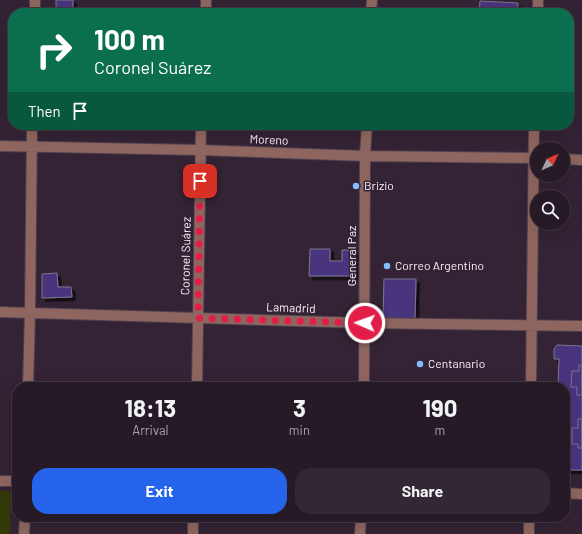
<!DOCTYPE html>
<html lang="en">
<head>
<meta charset="utf-8">
<style>
  :root { --surface:#261a27; --page:#322733; --text:#f1f3f6; --muted:#a4a1a7; --line:#423844; --accent:#2563eb }
  body { margin:0; font-family:Barlow,sans-serif; background:var(--page); color:var(--text); height:100vh; display:flex; flex-direction:column; font-size:15px; white-space:nowrap }
  * { box-sizing:border-box; margin:0 }
  p { font-size:13px; color:var(--muted) }
  .icon { flex:none; width:22px; height:22px; fill:none; stroke:currentColor; stroke-width:2; stroke-linecap:round; stroke-linejoin:round }
  .map { position:relative; flex:1; overflow:hidden }
  .sheet { position:absolute; left:12px; top:382px; width:558px; height:140px; display:flex; flex-direction:column; background:var(--surface); border-radius:16px; box-shadow:0 4px 16px #0002,0 0 0 1px var(--line) }
  .sheet>* { flex:none }
  .hud { position:absolute; left:8px; top:8px; width:566px; height:122px; border-radius:16px; box-shadow:0 4px 16px #0002,0 0 0 1px var(--line); background:#0b6e4f; color:#fff; overflow:hidden }
  .needle { width:26px; rotate:46deg }
  .tools { position:absolute; left:530px; top:142px; display:grid; gap:8px }
  .tools a { display:grid; place-items:center; width:40px; height:40px; border-radius:50%; background:var(--surface); box-shadow:0 4px 16px #0002,0 0 0 1px var(--line); font-size:20px }
  .pin { position:absolute; display:grid; place-items:center; width:34px; height:34px; color:#fff; margin:-17px; border-radius:8px; box-shadow:0 2px 6px #0006 }
  .me { position:absolute; width:44px; margin:-22px; rotate:272deg; stroke-linejoin:round; filter:drop-shadow(0 0 3px #0008) }
  .turn { display:flex; align-items:center; gap:14px; height:84px; padding:0 20px; font-size:18px }
  .turn .icon { width:52px; height:52px; stroke-width:2.5 }
  .turn b { display:block; font-size:28px; line-height:34px }
  .then { display:flex; align-items:center; height:38px; padding:0 20px; background:#0003; gap:8px; font-size:15px }
  .eta { display:flex; justify-content:space-evenly; align-items:center; height:68px; text-align:center }
  .eta b { font-size:24px; font-weight:700; line-height:28px }
  .cta { display:flex; gap:8px; margin-top:auto; padding:8px 20px }
  .cta a { flex:1; height:46px; border-radius:16px; background:var(--accent); color:#fff; font-size:16px; font-weight:700; line-height:46px; text-align:center }
  .cta a+a { background:var(--page); color:var(--text) }
  .map>svg:first-child { display:block }
  .green { fill:#353a09 }
  .building { fill:#49347e; stroke:#7b7790; filter:url(#shadow) }
  .lines { fill:none; stroke-linecap:round; stroke-linejoin:round }
  .minor-casing { stroke:#4f4050; stroke-width:12 }
  .minor { stroke:#8e665f; stroke-width:10 }
  .route { stroke:#e11d48; stroke-width:7; stroke-dasharray:0 12.6 }
  .poi-dot { fill:#83bcfb; stroke:#332334; stroke-width:1.5 }
  .labels { text-anchor:middle; stroke-width:3; stroke-linejoin:round; paint-order:stroke }
  .street-label { font-size:12px; fill:#faeffa; stroke:#332334 }
  .poi-label { font-size:12px; fill:#faeffa; stroke:#332334; text-anchor:start }
</style>
</head>
<body>
<div class="map">
<svg width="582" height="534" viewBox="0 0 582 534">
  <defs>
    <filter id="shadow"><feDropShadow dx="3.5" dy="3.5" stdDeviation="0" flood-color="#0009"/></filter>
  </defs>
  <rect width="100%" height="100%" fill="#332334"/>
  <!-- green -->
  <path class="green" d="M0,491H11L10,534H0Z"/>
  <!-- building -->
  <path class="building" d="M56,0H73V13H56Z
    M480,1L518,3L517,13H479Z
    M310,249H330V261H342V250H355V276H309Z
    M57,273L58,287H71L72,297L42,298V274Z
    M384,279H416L415,320L383,318Z
    M557,345L582,346V470H565V387H552V385H558L559,359H554V349Z
    M579,365H582V395H577V387H571L572,371H579Z
    M578,419H582V448H578V444H572V428H578Z"/>
  <g class="lines">
    <!-- minor casing -->
    <g class="minor-casing">
      <path id="minor" d="M35,13V0
        M206,13V0
        M371,13L372,0
        M538,13V0
        M0,146L200,150L365,156L537,158
        M563,159L582,160
        M0,312L365,323L582,326
        M28,387L30,313L32,125
        M197,387L201,125
        M364,387L365,156L367,125
        M531,387L534,125
        M0,481H17
        M565,493L582,494
        M24,534L25,517
        M193,534V517
        M360,534L361,517
        M529,534V517"/>
    </g>
    <!-- minor -->
    <use href="#minor" class="minor"/>
  </g>
  <g class="lines">
    <!-- route -->
    <path class="route" d="M200,181L198,318L365,323"/>
  </g>
  <!-- markers -->
  <g class="poi-dot">
    <circle cx="356" cy="186" r="4"/>
    <circle cx="387" cy="266" r="4"/>
    <circle cx="420" cy="364" r="4"/>
  </g>
  <g class="labels">
    <!-- street labels -->
    <g class="street-label">
      <text transform="translate(269 140) rotate(2)" y="4">Moreno</text>
      <text transform="translate(186 256) rotate(-89)" y="4">Coronel Suárez</text>
      <text transform="translate(352 256) rotate(-90)" y="4">General Paz</text>
      <text transform="translate(291 308) rotate(2)" y="4">Lamadrid</text>
    </g>
    <!-- poi labels -->
    <g class="poi-label">
      <text x="364" y="190">Brizio</text>
      <text x="395" y="270">Correo Argentino</text>
      <text x="428" y="368">Centanario</text>
    </g>
  </g>
</svg>
<div class="tools">
<a><svg class="needle" viewBox="-14 -14 28 28"><path d="M0-13l5 13h-10z" fill="#e53935"/><path d="M0 13l5-13h-10z" fill="#a4a1a7"/></svg></a>
<a><svg class="icon" aria-label="search" viewBox="0 0 24 24"><circle cx="10" cy="10" r="6"/><path d="M15 15l6 6"/></svg></a>
</div>
<div class="pin" style="left:200px;top:181px;background:#d93025"><svg class="icon" aria-label="arrive" viewBox="0 0 24 24"><path d="M6 21V4h12l-3 4 3 4H6"/></svg></div>
<svg class="me" style="left:365px;top:323px" viewBox="-20 -20 40 40"><circle r="17" fill="#e11d48" stroke="#fff" stroke-width="3"/><path d="M0-11L8 9 0 5-8 9z" fill="#fff"/></svg>
<div class="hud">
<div class="turn"><svg class="icon" aria-label="right" viewBox="0 0 24 24"><path d="M7 20v-9h11M14 6l5 5-5 5"/></svg><div><b>100 m</b>Coronel Suárez</div></div>
<div class="then">Then<svg class="icon" aria-label="arrive" viewBox="0 0 24 24"><path d="M6 21V4h12l-3 4 3 4H6"/></svg></div>
</div>
<section class="sheet">
<div class="eta">
<div><b>18:13</b><p>Arrival</p></div>
<div><b>3</b><p>min</p></div>
<div><b>190</b><p>m</p></div>
</div>
<div class="cta"><a>Exit</a><a>Share</a></div>
</section>
</div>
</body>
</html>
